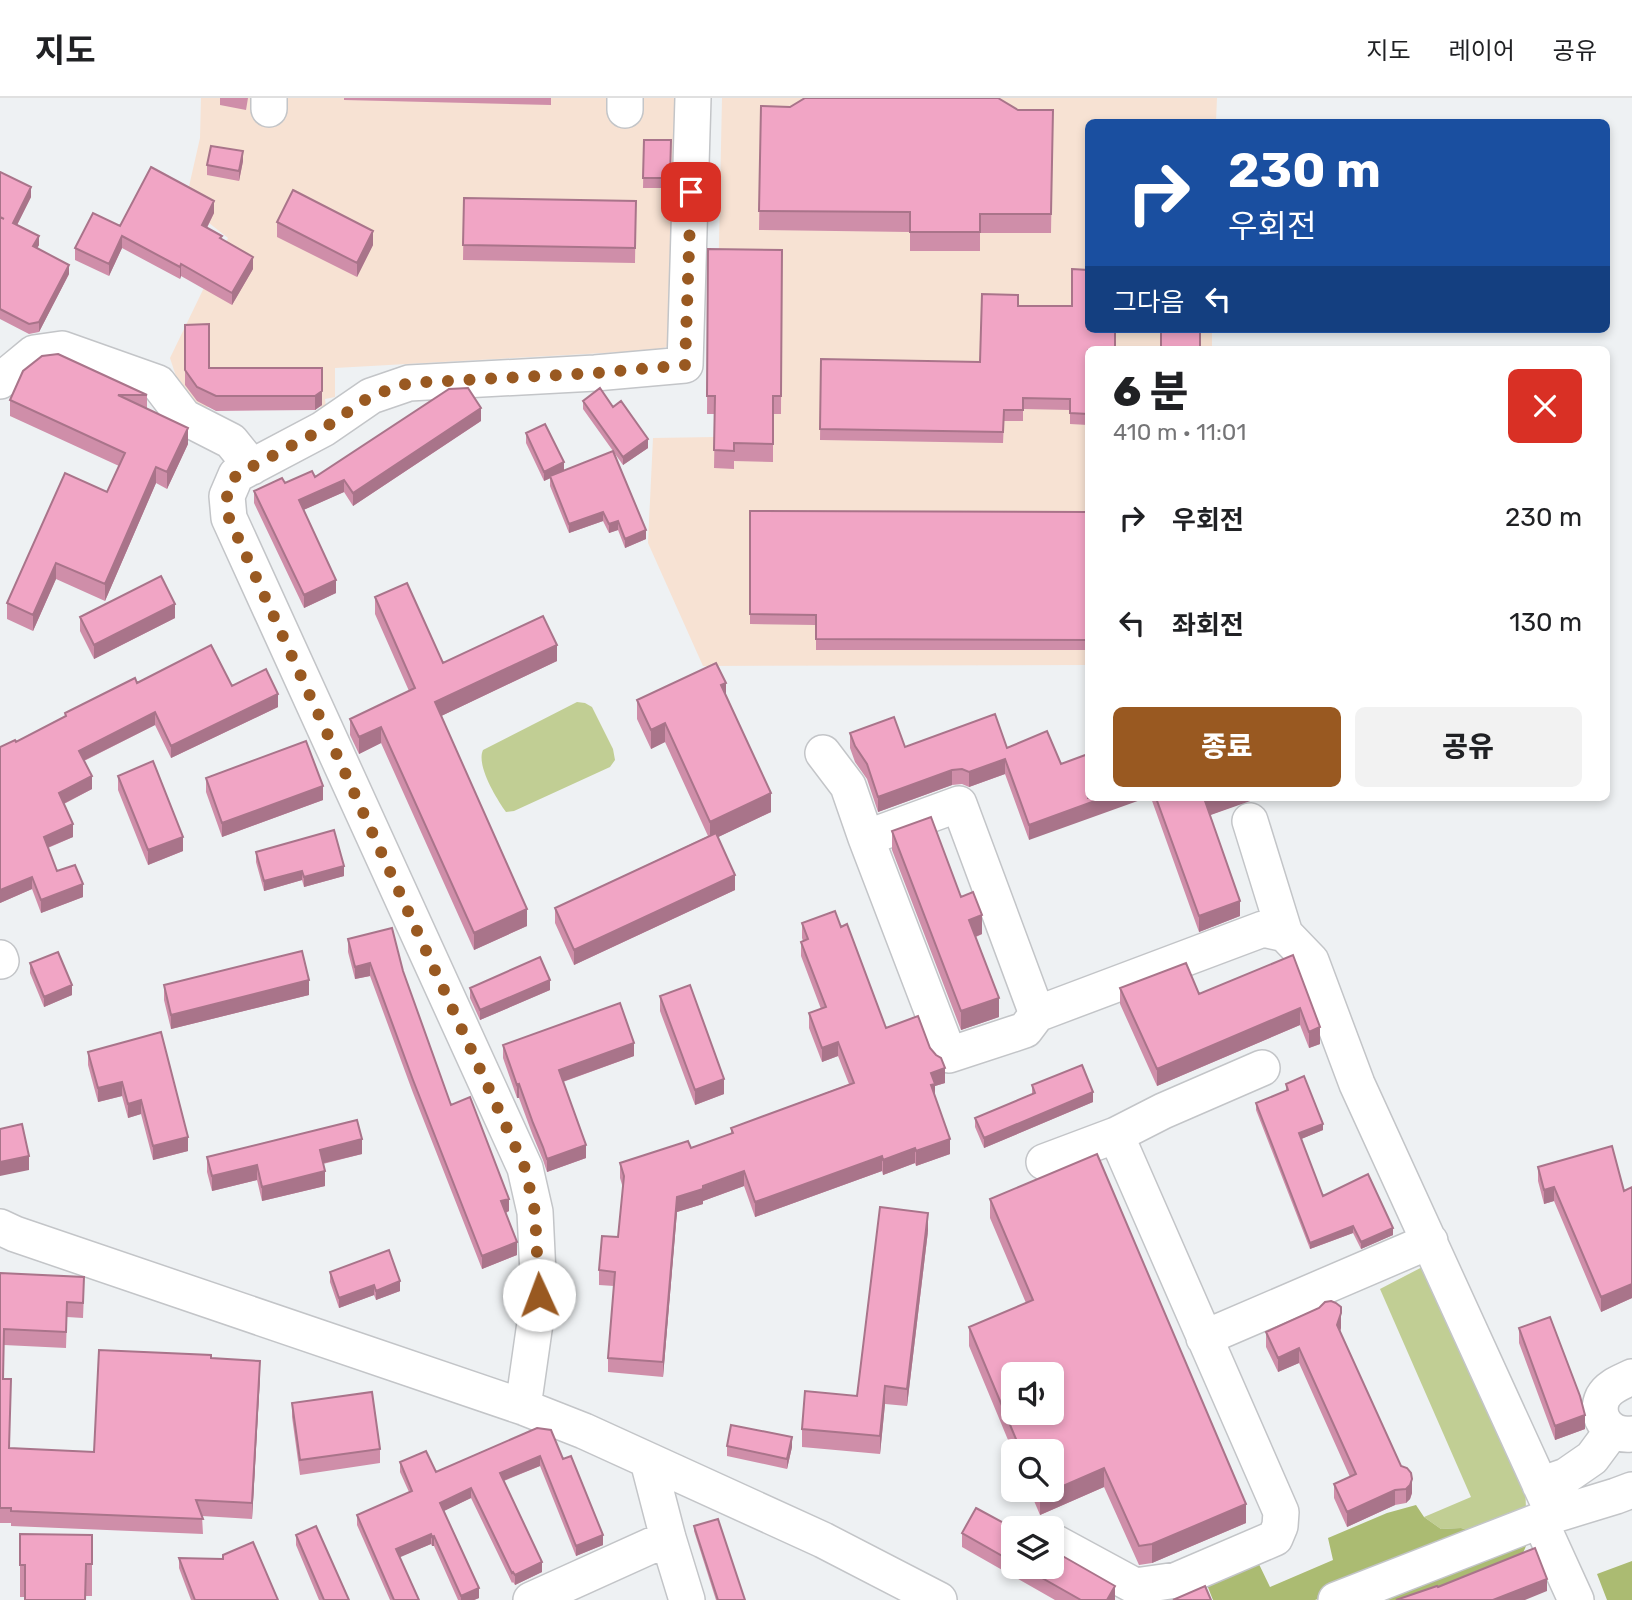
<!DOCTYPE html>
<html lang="ko">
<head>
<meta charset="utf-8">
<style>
  :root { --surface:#fff; --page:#f2f2f2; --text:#202124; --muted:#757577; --line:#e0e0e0; --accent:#995921 }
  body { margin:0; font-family:Rubik,"Noto Sans KR",sans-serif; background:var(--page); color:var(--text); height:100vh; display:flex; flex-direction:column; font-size:26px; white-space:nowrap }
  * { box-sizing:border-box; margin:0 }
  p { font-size:23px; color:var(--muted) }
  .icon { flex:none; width:38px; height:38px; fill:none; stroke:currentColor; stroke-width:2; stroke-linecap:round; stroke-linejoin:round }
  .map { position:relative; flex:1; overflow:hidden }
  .side { position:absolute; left:1085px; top:248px; width:525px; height:455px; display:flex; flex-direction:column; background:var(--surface); border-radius:10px; box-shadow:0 4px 10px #0003 }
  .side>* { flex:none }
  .hud { position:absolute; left:1085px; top:21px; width:525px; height:214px; border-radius:10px; box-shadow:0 4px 10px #0003; background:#1a4fa0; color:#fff; overflow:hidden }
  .fabs { position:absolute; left:1001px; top:1264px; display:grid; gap:14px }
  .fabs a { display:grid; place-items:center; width:63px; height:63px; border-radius:10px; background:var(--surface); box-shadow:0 4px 10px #0003; font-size:35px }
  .pin { position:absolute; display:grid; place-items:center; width:60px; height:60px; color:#fff; margin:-30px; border-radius:14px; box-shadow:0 4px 10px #0006 }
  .me { position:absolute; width:77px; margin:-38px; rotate:358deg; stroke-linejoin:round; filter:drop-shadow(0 0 5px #0008) }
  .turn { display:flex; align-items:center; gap:24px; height:147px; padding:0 28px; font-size:32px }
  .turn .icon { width:91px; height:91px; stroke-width:2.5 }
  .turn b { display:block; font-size:49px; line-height:60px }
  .then { display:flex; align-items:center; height:66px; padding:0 28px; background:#0003; gap:14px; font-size:26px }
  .round { display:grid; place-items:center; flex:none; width:74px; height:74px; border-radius:10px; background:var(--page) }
  .summary { display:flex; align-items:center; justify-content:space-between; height:119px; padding:0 28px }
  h1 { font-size:42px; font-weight:800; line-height:52px }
  .button { display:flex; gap:14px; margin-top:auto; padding:14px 28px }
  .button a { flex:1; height:80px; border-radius:10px; background:var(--accent); color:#fff; font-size:28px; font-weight:800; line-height:80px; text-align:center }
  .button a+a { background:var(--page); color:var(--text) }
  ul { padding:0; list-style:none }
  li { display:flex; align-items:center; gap:21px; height:105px; padding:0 28px }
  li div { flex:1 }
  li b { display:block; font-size:26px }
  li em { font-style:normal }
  header { display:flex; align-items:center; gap:42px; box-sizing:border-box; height:98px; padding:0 35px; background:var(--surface); border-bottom:2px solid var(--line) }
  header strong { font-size:33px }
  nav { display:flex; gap:38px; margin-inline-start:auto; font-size:24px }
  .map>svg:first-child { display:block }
  .industrial { fill:#f7e2d3 }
  .green { fill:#c1ce94 }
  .forest { fill:#abbb72 }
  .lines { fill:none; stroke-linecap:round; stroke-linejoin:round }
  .minor-casing { stroke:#c3c5c8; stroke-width:38 }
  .minor { stroke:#fff; stroke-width:35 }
  .wall { fill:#cf8ea9 }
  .shaded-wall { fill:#a9748a }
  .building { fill:#f1a5c5; stroke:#a9748a; stroke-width:2; fill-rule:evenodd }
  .route { stroke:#995921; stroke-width:12; stroke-dasharray:0 21.6 }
</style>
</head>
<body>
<header>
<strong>지도</strong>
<nav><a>지도</a><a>레이어</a><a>공유</a></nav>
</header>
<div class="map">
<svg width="1632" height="1502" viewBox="0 0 1632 1502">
  <rect width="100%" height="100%" fill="#eef1f3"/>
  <!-- industrial -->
  <path class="industrial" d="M201,0H681L668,248L658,252L335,270V299L325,301L326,309H186L170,260L228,140L185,106L200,40Z
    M722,0H1217L1216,24H1088V231H1212V252H1088V567L703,568L648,445L653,340L715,339Z"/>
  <!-- green -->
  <path class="green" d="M577,604L585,605L592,609L613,651L615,662L610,669L514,713L506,714C496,700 476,667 483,652Z
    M1430,1165L1525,1384L1526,1411L1482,1436L1461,1430L1441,1431L1424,1419L1471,1399L1380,1191Z"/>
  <!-- forest -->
  <path class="forest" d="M1416,1407L1424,1419L1441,1431L1461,1430L1482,1436L1443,1453L1315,1502H1213L1205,1482L1256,1460L1270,1489L1333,1462L1328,1440L1387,1415Z
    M1523,1442L1526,1448L1521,1460L1414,1502H1357Z
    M1632,1463V1502H1607L1597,1476Z"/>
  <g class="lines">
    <!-- minor casing -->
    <g class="minor-casing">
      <path id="minor" d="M269,11V0
        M625,12V0
        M0,283L34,255L62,251L158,285L184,319L231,343L252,369
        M823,655L848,688L866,740L949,957L1025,932L1037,916
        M1250,723L1285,836
        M866,740L959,706L1037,916L1263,831L1285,836L1311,863L1357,986L1554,1417L1336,1502
        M0,860L1,863
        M1116,1037L1163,1013L1262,970
        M1044,1064L1116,1037L1281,1414L1280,1428L1275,1440L1177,1482L1135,1488L1052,1443
        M0,1129L15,1136L523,1309L584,1333L823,1442L939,1502
        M1204,1240L1430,1143
        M1632,1279C1622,1284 1609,1288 1603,1299C1593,1320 1611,1339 1632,1336
        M523,1309L539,1197L535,1114L525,1070L229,420L227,398L236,377L323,331L371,298L409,285L595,275L685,267L693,0
        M648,1363L668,1440L687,1502
        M1540,1387L1566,1378L1592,1360L1612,1333
        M1554,1417L1616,1398L1632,1392
        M1540,1423L1576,1502
        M531,1502L668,1440"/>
    </g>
    <!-- minor -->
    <use href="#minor" class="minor"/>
  </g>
  <!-- wall -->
  <path class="wall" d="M220,0H248L246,12L220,7Z
    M344,0H551V7L344,2Z
    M761,8L1053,12L1051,135H980V153H910V134L759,132Z
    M644,42H671L670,90H643Z
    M243,63L239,83L207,77V67Z
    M0,74L31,99L17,127L39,147L37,150L69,176L39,234L29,236L0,221Z
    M464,100L636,103L635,165L463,162Z
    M214,115L207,130L222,141L253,171L232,207L181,178L180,181L122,150L109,178L75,162V150L120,128Z
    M277,124L373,147L357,179L277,139Z
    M708,151L782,152L781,316H773V364L734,363V371L714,370L715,316H707Z
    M1018,208L1088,252V327L1070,326V312L1023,311V323H1004L1003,345L820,342L821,261L980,264Z
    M185,227L209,270H322V307L315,312L216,313L197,303L185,287Z
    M23,273L147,297V311L188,346L167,391L156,385L105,503L56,481L33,533L7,521V505L107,394L119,368L10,318V302Z
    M583,303L613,309L648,350L623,367L613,353L646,441L625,450L618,432L609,435L603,423L569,435L550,388V380L544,383L526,345V335L564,373L613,353L583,311Z
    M481,323L353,408L344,394L303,412L336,495L304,510L254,405V393L315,379Z
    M750,413L1088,414V552H816V527L750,526Z
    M375,499L443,565L557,563L441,618L527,828L474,852L381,645L359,656L350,637V621L409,593L375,516Z
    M80,519L175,520L94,561L80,533Z
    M137,585L232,588L278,609L171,660L155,627L84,663L92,691L64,706L73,739L48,750L57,773L83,799L41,815L32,791L0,805V649L16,644L65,618V615Z
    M726,598L771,714L718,739L735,792L574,867L555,825V810L708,738L665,644L651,651L637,621V602Z
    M1047,633L1029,742L1005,676L969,689L962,686L952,687L878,714L867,681L855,664L850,650V635L905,649L1007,650Z
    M118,678L183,753L148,767L118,692Z
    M206,680L323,702L222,739L206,694Z
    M1151,700H1256L1210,717L1240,818L1199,834Z
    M892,733L961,799L982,836L976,839L999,919L961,932L892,752Z
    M256,754L344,778L304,789L302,782L264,793L256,764Z
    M802,825L841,829L886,930L945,985L935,988V998L950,1056L916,1068L915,1065L883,1077L882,1073L755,1119L744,1088L703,1103V1106L677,1114L663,1279L608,1274V1260L614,1188L599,1187V1172L618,1139L623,1090L620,1080V1065L691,1050L731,1036V1030L849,986L838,958L822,964L809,930V915L821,911L801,858V844L803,843L802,840Z
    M348,841L403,873L451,1007L509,1113L506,1115L517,1157L482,1171L413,995L370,878L355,881L348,854Z
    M1293,857L1320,946L1309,950L1300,927L1157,988L1120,906V890L1199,896Z
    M30,865L72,897L44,909L30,875Z
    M164,887L309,897L171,931L164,902Z
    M470,890L550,892L480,922L470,900Z
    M660,898L724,996L695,1007L660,913Z
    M161,934L188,1053L153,1062L141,1016L128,1020L122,998L98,1004L88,967V954Z
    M503,947L634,958L563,984L586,1060L547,1074L543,1062L533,1038L519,1000H517L503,960Z
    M1286,986L1323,1032L1301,1041L1323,1098L1393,1137L1361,1151L1353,1135L1310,1151L1256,1012V1005L1286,993Z
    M1032,987L1093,1004L984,1050L975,1029V1020L1032,996Z
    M362,1056L323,1066L325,1088L262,1103L257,1082L212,1093L207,1074V1059Z
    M1538,1069L1624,1093L1632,1089V1200L1601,1214L1554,1103L1544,1106L1538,1083Z
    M990,1101L1246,1425L1152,1465L1139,1467L1104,1389L1040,1417L1029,1391H1052V1353L1013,1354L969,1248V1229L1026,1205L990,1120Z
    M928,1133L907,1308L885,1306L880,1356L802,1349V1331L857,1298Z
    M330,1174L400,1193L376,1202L374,1197L339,1210L330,1184Z
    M0,1175L84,1195L83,1220L67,1219L66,1250L4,1247L3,1281L10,1350L94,1354L211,1260L260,1279L252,1421L202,1418L203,1436L11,1428V1425H0Z
    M1341,1230L1340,1234L1412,1395L1410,1401L1406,1405L1395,1407L1347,1429L1334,1400V1386L1350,1379L1299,1265L1278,1274L1266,1249V1234Z
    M1519,1230L1585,1331L1555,1342L1519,1245Z
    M292,1305L380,1351V1365L300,1377L292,1319Z
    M537,1330L563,1361L603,1447L576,1458L540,1368L504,1383L542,1474L515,1487L513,1484L512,1485L471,1400L443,1413L479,1500L474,1502H458L434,1448H432L431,1446L399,1459L419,1502H390L357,1427V1417L409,1394L400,1374V1364L436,1374Z
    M727,1348L792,1349L787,1371L727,1358Z
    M694,1428L745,1502H716L694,1433Z
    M1013,1430V1468H1052L1115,1502H1055L962,1449V1435Z
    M20,1436L92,1437V1498H86V1502H25V1499H20Z
    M296,1437L349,1502H319L296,1447Z
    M179,1460L278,1502H191L179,1470Z"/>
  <!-- shaded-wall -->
  <path class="shaded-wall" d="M243,53V63L239,83V73Z
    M31,89V99L13,135V125Z
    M214,103V115L202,139V127Z
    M373,133V147L357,179V165Z
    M39,138V147L33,158V148Z
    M122,138V150L109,178V166Z
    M253,159V171L232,207V195Z
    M181,166V178L180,181V169Z
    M69,167V176L39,234V224Z
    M322,293V307L315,312V298Z
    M481,310V323L353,408V395Z
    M188,330V346L167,391V374Z
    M648,341V350L623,367V359Z
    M564,364V374L544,383V374Z
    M156,369V385L105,503V486Z
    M344,382V394L299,414V402Z
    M603,414V423L569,435V426Z
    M618,423V432L609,435V426Z
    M646,432V441L625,450V441Z
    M56,465V481L33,533V517Z
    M336,482V495L304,510V497Z
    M175,506V520L94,561V547Z
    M557,547V563L435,621V604Z
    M726,585V604L721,587Z
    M278,596V609L171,660V648Z
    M155,614V627L79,665V653Z
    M665,625V644L651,651V632Z
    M381,629V645L359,656V639Z
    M1005,661V676L969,689V674Z
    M952,672V687L878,714V699Z
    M92,678V691L59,708V695Z
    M323,688V702L222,739V725Z
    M771,695V714L710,743V724Z
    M1103,700H1146L1029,742V727Z
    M1214,700H1256V701L1205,719V703Z
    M73,726V739L44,751V739Z
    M183,739V753L148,767V752Z
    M344,768V778L304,789V779Z
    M302,773V782L264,793V783Z
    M735,777V792L574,867V852Z
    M32,779V791L0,805V792Z
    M83,786V799L41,815V802Z
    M1240,803V818L1199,834V818Z
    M527,811V828L474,852V835Z
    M982,817V836L969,841V822Z
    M370,865V878L355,881V869Z
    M309,882V897L171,931V917Z
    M550,882V892L480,922V912Z
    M72,887V897L44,909V899Z
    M999,900V919L961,932V913Z
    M1300,910V927L1157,988V971Z
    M1320,929V946L1309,950V934Z
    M838,944V958L822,964V950Z
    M634,945V958L559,985V972Z
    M945,970V985L935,988V1000L931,1002V975Z
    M724,981V996L695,1007V992Z
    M122,984V998L98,1004V990Z
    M519,986V1000H517V987Z
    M1093,994V1004L984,1050V1040Z
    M141,1002V1016L128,1020V1006Z
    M1323,1026V1032L1299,1042V1035Z
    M188,1039V1053L153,1062V1048Z
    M362,1041V1056L320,1066V1052Z
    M950,1041V1056L916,1068V1053Z
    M586,1047V1060L547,1074V1061Z
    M915,1050V1065L883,1077V1062Z
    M29,1058V1072L0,1078V1064Z
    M882,1058V1073L755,1119V1104Z
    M257,1067V1082L212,1093V1078Z
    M325,1073V1088L262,1103V1089Z
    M744,1073V1088L703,1103V1106L677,1114L663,1279V1264L677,1099Z
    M1554,1089V1103L1544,1106V1092Z
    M509,1101V1113L501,1116V1103Z
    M928,1115V1133L907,1308V1291Z
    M1353,1128V1135L1310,1151V1145Z
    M1393,1130V1137L1361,1151V1144Z
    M517,1144V1157L482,1171V1158Z
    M400,1183V1193L376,1202V1193Z
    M1632,1186V1200L1601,1214V1199Z
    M374,1187V1197L339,1210V1200Z
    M1341,1215V1230L1337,1242V1227Z
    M1299,1250V1265L1278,1274V1260Z
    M260,1263V1279L252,1421V1405Z
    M885,1288V1306L880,1356V1338Z
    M1585,1317V1331L1555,1342V1328Z
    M792,1339V1349L787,1371V1361Z
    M540,1358V1368L500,1384V1375Z
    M1104,1370V1389L1040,1417V1398Z
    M1412,1381V1395L1410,1401L1406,1405V1391Z
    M471,1390V1400L440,1415V1405Z
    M1395,1392V1407L1347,1429V1414Z
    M1246,1406V1425L1152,1465V1446Z
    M431,1436V1446L396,1461V1451Z
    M603,1437V1447L576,1458V1448Z
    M434,1438V1448H432V1439Z
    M542,1464V1474L515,1487V1477Z
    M1547,1481V1493L1525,1502H1493Z
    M1115,1488V1502H1107Z
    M479,1490V1500L474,1502H461V1498Z"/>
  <!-- building -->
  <path class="building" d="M805,0H998L1018,12H1053L1051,116H980V134H910V114L759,113L761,8L790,9Z
    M644,42H671L670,80H643Z
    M211,48L243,53L239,73L207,67Z
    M151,69L214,103L202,127L222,138L220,140L253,159L232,195L181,166L180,169L122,138L109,166L75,150L93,115L120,128Z
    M0,74L31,89L13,125L39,138L33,148L69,167L39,224L29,226L0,211V119L4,121L0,119Z
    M293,92L373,133L357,165L277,124Z
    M464,100L636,103L635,150L463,147Z
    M708,151L782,152L781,298H773V346L734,345V353L714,352L715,298H707Z
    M1072,171L1088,172V231H1115V252H1088V316L1070,315V301L1023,300V312H1004L1003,334L820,331L821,261L980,264L982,196L1018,197V208H1072Z
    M209,226V270H322V293L315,298H216L197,289L185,272V227Z
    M1161,231H1200V252H1161Z
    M58,256L147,297H118L188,330L167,374L156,369L105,486L56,465L33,517L7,505L65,375L107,394L125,355L10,302L23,273L42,258Z
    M468,290L481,310L353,395L344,382L299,402L336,482L304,497L254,393L282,380L285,385L312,373L315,379L449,291Z
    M600,290L613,309L621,303L648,341L623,359L583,303Z
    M545,326L564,364L544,374L526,335Z
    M613,353L646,432L625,441L618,423L609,426L603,414L569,426L550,378Z
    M750,413L1088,414V542L816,541V517L750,516Z
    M161,478L175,506L94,547L80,519Z
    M407,485L443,565L543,518L557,547L435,604L527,811L474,835L381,629L359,639L350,621L415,590L375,499Z
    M211,547L232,588L266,571L278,596L171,648L155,614L79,653L92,678L59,695L73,726L44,739L57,773L75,767L83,786L41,802L32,779L0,792V649L15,642L16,644L66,618L65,615L135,580L137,585Z
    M716,565L726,585L721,587L771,695L710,724L665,625L651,632L637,602Z
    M995,616L1007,650L1047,633L1061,666L1088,656V700H1103L1029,727L1005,661L969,674L962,671L952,672L878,699L867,666L855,648L850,635L894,619L905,649Z
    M306,643L323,688L222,725L206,680Z
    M153,663L183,739L148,752L118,678Z
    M1156,700H1214L1205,703L1240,803L1199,818Z
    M931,719L961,799L973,794L982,817L969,822L999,900L961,913L892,733Z
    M334,732L344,768L304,779L302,773L264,783L256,754Z
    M716,735L735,777L574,852L555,810Z
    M835,813L841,829L847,826L886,930L918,918L930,950L936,957L941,960L945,970L931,975L935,986L931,987L950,1041L916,1053L915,1050L883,1062L882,1058L755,1104L744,1073L703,1088V1091L677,1099L663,1264L608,1260L615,1174L599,1172L602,1138L618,1139L624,1078L620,1065L688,1043L691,1050L733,1035L731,1030L854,985L838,944L822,950L809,915L826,909L801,844L808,841L802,825Z
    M392,830L403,873L451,1007L470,999L509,1101L501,1103L517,1144L482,1158L413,982L370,865L355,869L348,841Z
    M302,853L309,882L171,917L164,887Z
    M58,854L72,887L44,899L30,865Z
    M1293,857L1320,929L1309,934L1300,910L1157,971L1120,890L1186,865L1199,896Z
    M540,859L550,882L480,912L470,890Z
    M690,887L724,981L695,992L660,898Z
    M620,905L634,945L559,972L586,1047L547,1061L543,1049L533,1025L519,986L517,987L503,947Z
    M161,934L188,1039L153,1048L141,1002L128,1006L122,984L98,990L88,954Z
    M1082,967L1093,994L984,1040L975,1020L1035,995L1032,987Z
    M1304,978L1323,1026L1299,1035L1323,1098L1368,1076L1393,1130L1361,1144L1353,1128L1310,1145L1256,1005L1288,992L1286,986Z
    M357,1022L362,1041L320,1052L325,1073L262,1089L257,1067L212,1078L207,1059Z
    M22,1026L29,1058L0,1064V1031Z
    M1612,1048L1624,1093L1632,1089V1186L1601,1199L1554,1089L1544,1092L1538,1069Z
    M1097,1056L1246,1406L1152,1446L1139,1448L1104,1370L1040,1398L1037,1391H1052V1353H1021L969,1229L1033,1202L990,1101ZM1013,1276H1052V1314H1013Z
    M880,1109L928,1115L907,1291L885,1288L880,1338L802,1331L805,1293L857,1298Z
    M389,1152L400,1183L376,1193L374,1187L339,1200L330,1174Z
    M0,1175L84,1179L83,1205L67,1204L66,1234L4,1231L3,1281H11L9,1350L94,1354L99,1252L211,1257V1260L260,1263L252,1405L196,1402L203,1421L11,1413V1410H0Z
    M1331,1203L1336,1205L1341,1209V1215L1337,1227L1401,1368L1407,1370L1411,1375L1412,1381L1410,1387L1406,1391L1395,1392L1347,1414L1334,1386L1356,1376L1299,1250L1278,1260L1266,1234L1319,1210L1325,1204Z
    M1550,1219L1580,1298L1585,1317L1555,1328L1519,1230Z
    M372,1294L380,1351L300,1362L292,1305Z
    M731,1327L792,1339L787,1361L727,1348Z
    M537,1330L551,1332L563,1361L571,1358L603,1437L576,1448L540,1358L500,1375L542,1464L515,1477L513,1474L512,1475L471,1390L440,1405L479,1490L461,1498L434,1438L432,1439L431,1436L396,1451L419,1502H394L357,1417L412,1393L400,1364L426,1353L436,1374Z
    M976,1410L1013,1430V1464L962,1435Z
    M718,1421L745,1502H718L694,1428Z
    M316,1428L349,1502H324L296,1437Z
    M20,1436L92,1437V1466H86L85,1502H25V1467H20Z
    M253,1444L278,1502H195L179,1460L223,1461V1457Z
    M1535,1450L1547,1481L1493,1502H1396L1437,1488L1438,1489Z
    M1052,1452L1115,1488L1107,1502H1081L1021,1468H1052Z
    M1205,1488L1211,1502H1173Z"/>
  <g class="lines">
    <!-- route -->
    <path class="route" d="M539,1197L535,1114L525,1070L229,420L227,398L236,377L323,331L371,298L409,285L596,275L685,267L691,94"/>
  </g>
</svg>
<div class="fabs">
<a><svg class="icon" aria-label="sound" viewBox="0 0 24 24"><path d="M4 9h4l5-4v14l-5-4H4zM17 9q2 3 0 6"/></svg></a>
<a><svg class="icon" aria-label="search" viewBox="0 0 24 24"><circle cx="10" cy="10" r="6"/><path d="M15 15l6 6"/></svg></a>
<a><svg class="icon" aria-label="layers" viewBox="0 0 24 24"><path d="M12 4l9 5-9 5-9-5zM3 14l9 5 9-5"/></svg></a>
</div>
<div class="pin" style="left:691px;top:94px;background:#d93025"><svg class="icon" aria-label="arrive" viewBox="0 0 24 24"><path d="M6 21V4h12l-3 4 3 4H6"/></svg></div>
<svg class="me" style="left:539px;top:1197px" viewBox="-20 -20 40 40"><circle r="19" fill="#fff"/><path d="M0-13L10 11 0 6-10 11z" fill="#995921"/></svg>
<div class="hud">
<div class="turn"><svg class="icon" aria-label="right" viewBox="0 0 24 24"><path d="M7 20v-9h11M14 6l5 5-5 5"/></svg><div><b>230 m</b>우회전</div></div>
<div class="then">그다음<svg class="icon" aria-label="left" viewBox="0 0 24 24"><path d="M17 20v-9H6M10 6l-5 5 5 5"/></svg></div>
</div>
<section class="side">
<div class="summary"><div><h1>6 분</h1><p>410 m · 11:01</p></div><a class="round" style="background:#d93025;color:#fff"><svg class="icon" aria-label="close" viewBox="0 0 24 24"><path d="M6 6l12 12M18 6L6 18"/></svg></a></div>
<ul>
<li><svg class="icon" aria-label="right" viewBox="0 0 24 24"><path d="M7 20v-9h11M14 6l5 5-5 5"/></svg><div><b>우회전</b></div><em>230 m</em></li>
<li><svg class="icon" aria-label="left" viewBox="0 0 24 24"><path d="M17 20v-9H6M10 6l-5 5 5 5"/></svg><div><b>좌회전</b></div><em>130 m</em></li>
</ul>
<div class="button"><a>종료</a><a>공유</a></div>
</section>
</div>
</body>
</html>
